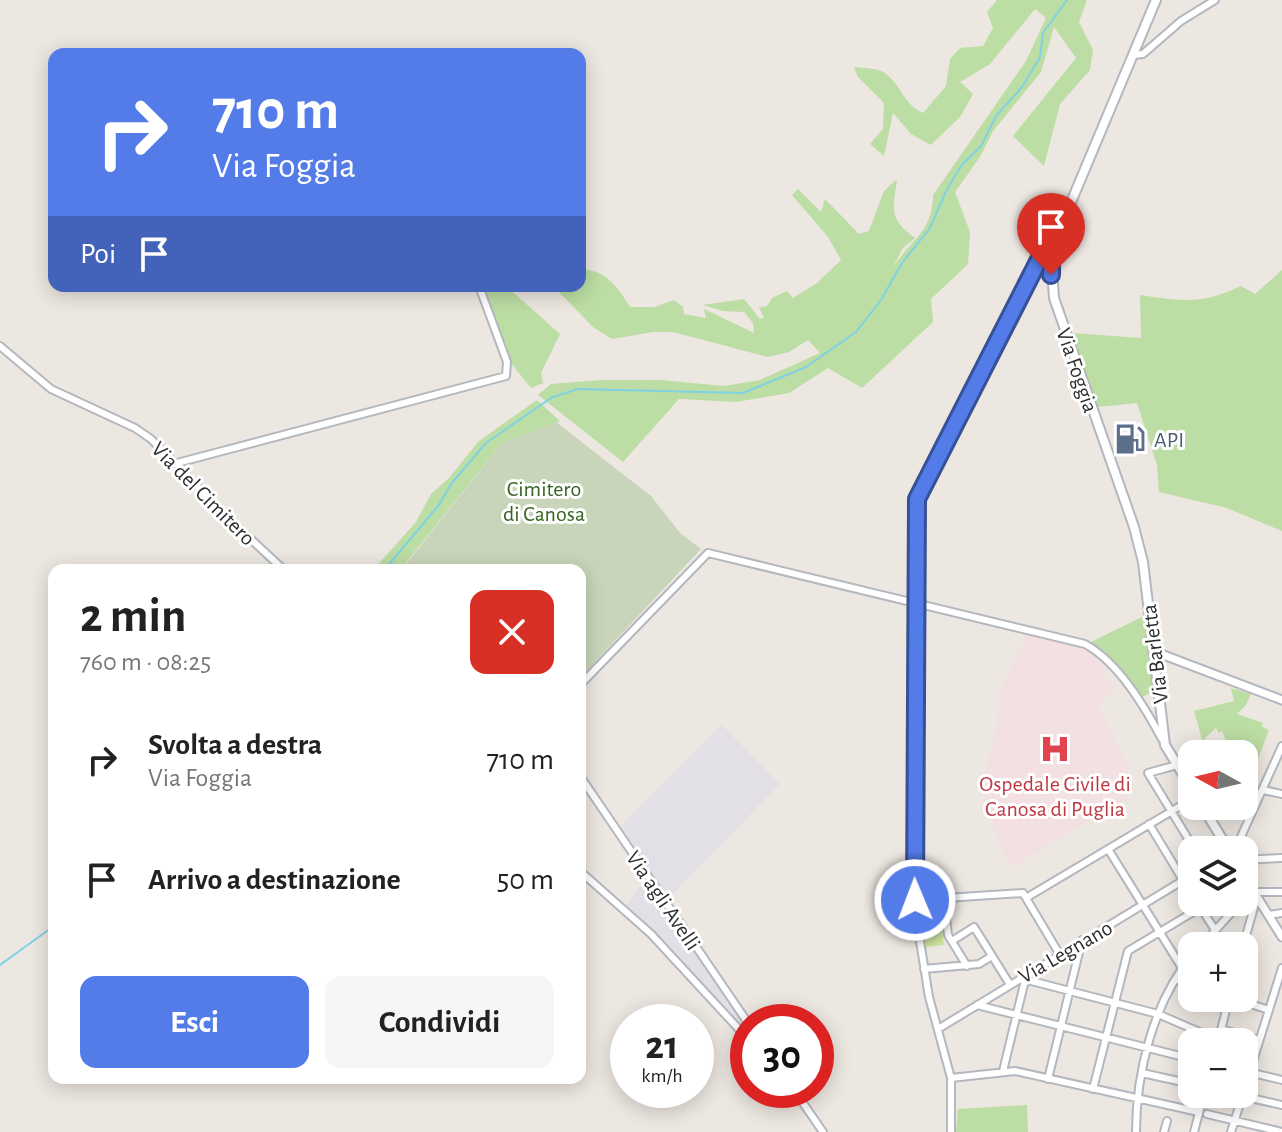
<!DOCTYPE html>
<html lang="it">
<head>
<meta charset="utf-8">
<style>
  :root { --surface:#fff; --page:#f6f6f6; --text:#222; --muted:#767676; --accent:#537ce8 }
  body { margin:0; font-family:"Alegreya Sans",sans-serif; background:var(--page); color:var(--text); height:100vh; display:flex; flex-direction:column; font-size:30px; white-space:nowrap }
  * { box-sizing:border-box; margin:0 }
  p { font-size:26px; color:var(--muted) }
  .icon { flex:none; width:44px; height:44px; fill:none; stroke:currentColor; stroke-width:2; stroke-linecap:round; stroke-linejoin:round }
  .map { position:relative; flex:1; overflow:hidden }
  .panel { position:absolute; left:48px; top:564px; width:538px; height:520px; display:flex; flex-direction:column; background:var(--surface); border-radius:16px; box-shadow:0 4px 20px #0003 }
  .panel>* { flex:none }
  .guide { position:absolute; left:48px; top:48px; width:538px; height:244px; border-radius:16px; box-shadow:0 4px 20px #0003; background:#537ce8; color:#fff; overflow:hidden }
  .needle { width:52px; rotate:278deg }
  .buttons { position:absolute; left:1178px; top:740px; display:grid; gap:16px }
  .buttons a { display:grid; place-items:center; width:80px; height:80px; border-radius:16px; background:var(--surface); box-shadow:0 4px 20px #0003; font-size:40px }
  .speed { position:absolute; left:610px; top:1004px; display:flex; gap:16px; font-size:40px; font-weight:700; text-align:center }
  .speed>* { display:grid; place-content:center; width:104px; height:104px; border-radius:50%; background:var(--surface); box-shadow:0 4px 20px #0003; line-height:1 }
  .speed small { font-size:20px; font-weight:400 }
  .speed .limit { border:12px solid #d22; background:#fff; color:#111 }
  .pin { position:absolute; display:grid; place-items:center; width:68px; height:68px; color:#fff; margin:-82px -34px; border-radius:50% 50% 50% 0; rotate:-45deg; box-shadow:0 0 8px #0007 }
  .pin .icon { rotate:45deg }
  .me { position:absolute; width:88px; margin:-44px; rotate:359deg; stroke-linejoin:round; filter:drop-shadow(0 0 6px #0008) }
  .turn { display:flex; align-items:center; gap:28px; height:168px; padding:0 32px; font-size:36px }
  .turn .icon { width:104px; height:104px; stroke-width:2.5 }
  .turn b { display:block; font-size:56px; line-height:68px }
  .then { display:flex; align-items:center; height:76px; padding:0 32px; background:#0003; gap:16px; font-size:30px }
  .round { display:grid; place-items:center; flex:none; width:84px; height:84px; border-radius:16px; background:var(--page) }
  .summary { display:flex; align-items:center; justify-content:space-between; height:136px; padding:0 32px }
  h1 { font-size:48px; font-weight:600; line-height:60px }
  .cta { display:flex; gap:16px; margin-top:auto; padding:16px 32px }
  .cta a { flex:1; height:92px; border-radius:16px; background:var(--accent); color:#fff; font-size:32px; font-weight:600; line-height:92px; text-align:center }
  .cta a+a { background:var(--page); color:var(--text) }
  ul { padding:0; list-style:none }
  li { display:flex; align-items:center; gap:24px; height:120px; padding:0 32px }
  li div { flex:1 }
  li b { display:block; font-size:30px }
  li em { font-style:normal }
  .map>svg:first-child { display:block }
  .industrial { fill:#e2e0e6 }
  .medical { fill:#f2e0e2 }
  .green { fill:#bcdda3 }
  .cemetery { fill:#c9d5ba }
  .pitch { fill:#cde3a0 }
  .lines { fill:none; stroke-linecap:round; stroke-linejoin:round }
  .stream { stroke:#7fd2e3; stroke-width:2 }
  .minor-casing { stroke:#b4b7bf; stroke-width:10 }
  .tertiary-casing { stroke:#b4b7bf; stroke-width:11 }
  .secondary-casing { stroke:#b4b7bf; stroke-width:12 }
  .minor { stroke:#fff; stroke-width:6 }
  .tertiary { stroke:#fff; stroke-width:7 }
  .secondary { stroke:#fff; stroke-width:8 }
  .route-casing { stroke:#365197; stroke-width:20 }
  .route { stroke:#537ce8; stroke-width:14 }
  .labels { text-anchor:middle; stroke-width:6; stroke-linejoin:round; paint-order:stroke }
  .street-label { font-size:22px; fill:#2d2d2d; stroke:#fff }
  .service-label { font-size:22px; fill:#4e5e75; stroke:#fff; text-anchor:start }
  .park-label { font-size:22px; fill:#366423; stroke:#fff }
  .health-label { font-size:22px; fill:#be3a42; stroke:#fff }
</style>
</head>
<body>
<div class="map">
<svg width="1282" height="1132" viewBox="0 0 1282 1132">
  <rect width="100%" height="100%" fill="#ede7e1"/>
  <!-- industrial -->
  <path class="industrial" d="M722,725L780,784L669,898L621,826Z
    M645,881L744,1023L740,1026L657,936L625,906Z"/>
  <!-- medical -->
  <path class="medical" d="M1028,632L1081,647L1096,657L1113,689L1098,704L1128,767L1127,798L1010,868L984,803L987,760L995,738L1001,689Z"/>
  <!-- green -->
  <path class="green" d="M997,0H1087L1079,22L1093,50L1090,70L1060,104L1044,166L1013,136L1076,58L1054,27L1041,72L993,131L980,157L955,192L970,232L968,264L931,299L933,322L862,388L828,368L789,393L736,402L679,399L623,462L538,395L551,384L601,380H661L724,386L760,380L820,353L808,340L789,352L768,357L673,332H653L612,339L593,327L553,286H580V270C604,267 619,289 630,307H655L674,300L683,307L684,314L706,318L704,309L754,333L753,323L744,312L723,311L703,305L744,299L760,319L764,318L759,307L767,306L772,298L787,291L793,298L817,283L841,260L828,237L792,195L798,189L821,212L825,199L859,234L869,231L884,191L897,179C893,210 888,218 915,238L903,248L892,269C910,240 933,232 933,195L1026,61L1046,18L1035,9L990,64L960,82L973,94L960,117L931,145L911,134L893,113L884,156L870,144L883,129L884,103L858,77L854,67C862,68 874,68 881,71C900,80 901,103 923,113L946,86L950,59L960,48L983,46L993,28L987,12Z
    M1282,270V531L1227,508L1159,492L1157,465L1137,403L1098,407L1072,333L1141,338L1140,295C1181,301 1202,305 1241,286L1255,294Z
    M483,286H506L560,334L541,373L543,383L531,388L510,362Z
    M537,400L560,421L501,444L400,570H373L416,522L431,494L449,478L479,441Z
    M1144,616L1153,692L1137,699L1103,653L1089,643Z
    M1231,688L1251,694L1246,705L1237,714L1263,723L1262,727L1269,730L1251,778L1244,754H1231L1222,731L1219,733L1216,728L1204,739L1207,744L1204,746L1194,711L1234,701Z
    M1027,1105L1028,1132H956L958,1109Z"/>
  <!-- cemetery -->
  <path class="cemetery" d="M556,422L651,496L680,533L701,549L580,678V570H401L502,443Z"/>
  <!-- pitch -->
  <path class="pitch" d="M939,908L944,945L926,947L921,911Z"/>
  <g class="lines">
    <!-- stream -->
    <path class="stream" d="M384,570L439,505L451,484L486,443L551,398L577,389L743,393L806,367L856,332L881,300L902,263L930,228L946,191L961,166L981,146L996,116L1022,87L1040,57L1043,33L1067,0
      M0,965L54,926"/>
    <!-- minor casing -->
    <g class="minor-casing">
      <path id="minor" d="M1133,55L1143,54L1181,21L1215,0
        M0,346L51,389L135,428L151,439L228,518L284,570
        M177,463L506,376L507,362L479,286
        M580,685L708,553L1085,644C1119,663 1144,706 1162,739
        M1177,765L1148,773L1195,850
        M580,776L748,1023
        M1263,790L1282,794
        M1149,824L1192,895
        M1108,849L1182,968
        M1235,850L1282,746
        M1244,865L1259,859L1282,858
        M580,871L651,934L748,1039
        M1254,892H1282
        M1026,898L1192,799
        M1244,898L1252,889
        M944,899L948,935L967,966
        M915,900L1023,893L1060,955
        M1197,902L1215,930
        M1268,915L1282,913
        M1210,936L1220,946
        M952,941L974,927L1009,983
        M1201,946L1241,902
        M1243,946L1257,897
        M924,969L979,964L992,956
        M1020,978L1158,1014L1218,1040
        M1176,979L1192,985
        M1232,998L1269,1010
        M977,1005L1192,1059
        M938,1029L1192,875
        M1221,1029L1259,1040
        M1218,1042L1229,998
        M1003,1071L1025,980
        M1244,1071L1282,1080
        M1142,1073L1192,1084
        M951,1078L1015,1071L1199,1112
        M1048,1079L1082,940
        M1093,1089L1128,951L1200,908
        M794,1090L823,1132
        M1244,1090L1282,968
        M1242,1096L1282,1105
        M1207,1114L1282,1132
        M951,1132V1078L929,997L915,910L917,499L1045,248L1057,231
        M1136,1132C1136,1074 1153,1002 1192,956
        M1164,1132L1167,1121
        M1194,1132L1204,1094
        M1231,1132L1243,1094"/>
    </g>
    <!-- tertiary casing -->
    <g class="tertiary-casing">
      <path id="tertiary" d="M1153,651L1282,700
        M1244,876L1282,937"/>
    </g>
    <!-- secondary casing -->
    <g class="secondary-casing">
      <path id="secondary" d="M1156,0L1056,238L1051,256L1054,298L1134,527L1143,562L1165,745L1192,789
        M1202,806L1229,850"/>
    </g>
    <!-- minor -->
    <use href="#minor" class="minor"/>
    <!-- tertiary -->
    <use href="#tertiary" class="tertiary"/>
    <!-- secondary -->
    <use href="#secondary" class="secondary"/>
  </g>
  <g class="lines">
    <!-- route casing -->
    <g class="route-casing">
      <path id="route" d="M915,900L917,499L1045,248L1061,227L1051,256V275"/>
    </g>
    <!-- route -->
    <use href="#route" class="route"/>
  </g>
  <!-- icons -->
  <defs>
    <g id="fuel-bare" transform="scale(2.4)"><path d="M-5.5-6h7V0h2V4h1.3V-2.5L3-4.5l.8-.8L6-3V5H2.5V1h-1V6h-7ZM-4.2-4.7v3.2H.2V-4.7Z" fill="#5c6f8a" stroke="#fff" stroke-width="2.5" paint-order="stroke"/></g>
    <g id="hospital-bare" transform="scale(2.4)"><path d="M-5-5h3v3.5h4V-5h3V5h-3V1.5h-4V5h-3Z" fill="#e0444e" stroke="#fff" stroke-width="2.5" paint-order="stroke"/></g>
  </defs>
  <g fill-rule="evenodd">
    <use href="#fuel-bare" x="1130" y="439"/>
    <use href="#hospital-bare" x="1055" y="749"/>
  </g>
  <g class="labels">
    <!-- street labels -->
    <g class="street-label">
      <text transform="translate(1078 370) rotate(71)" y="8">Via Foggia</text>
      <text transform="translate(204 493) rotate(45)" y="8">Via del Cimitero</text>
      <text transform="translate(1154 654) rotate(-97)" y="8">Via Barletta</text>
      <text transform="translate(664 900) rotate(56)" y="8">Via agli Avelli</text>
      <text transform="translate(1065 951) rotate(-30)" y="8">Via Legnano</text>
    </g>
    <!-- service labels -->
    <g class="service-label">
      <text x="1154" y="447">API</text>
    </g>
    <!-- park labels -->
    <g class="park-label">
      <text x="544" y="496">Cimitero<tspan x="544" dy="25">di Canosa</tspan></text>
    </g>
    <!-- health labels -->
    <g class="health-label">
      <text x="1055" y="791">Ospedale Civile di<tspan x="1055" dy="25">Canosa di Puglia</tspan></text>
    </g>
  </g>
</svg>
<div class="buttons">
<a><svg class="needle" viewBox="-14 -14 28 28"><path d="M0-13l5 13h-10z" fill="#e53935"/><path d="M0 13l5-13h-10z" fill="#767676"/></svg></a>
<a><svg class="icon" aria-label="layers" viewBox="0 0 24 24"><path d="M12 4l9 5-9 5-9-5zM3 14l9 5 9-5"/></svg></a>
<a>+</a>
<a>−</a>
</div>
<div class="speed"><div>21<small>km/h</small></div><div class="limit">30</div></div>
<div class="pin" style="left:1051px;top:275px;background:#d93025"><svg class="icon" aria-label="arrive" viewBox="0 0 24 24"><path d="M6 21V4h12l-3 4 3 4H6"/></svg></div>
<svg class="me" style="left:915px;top:900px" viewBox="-20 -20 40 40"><circle r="17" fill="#537ce8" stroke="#fff" stroke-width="3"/><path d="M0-11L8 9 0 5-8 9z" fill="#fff"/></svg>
<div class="guide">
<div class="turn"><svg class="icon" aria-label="right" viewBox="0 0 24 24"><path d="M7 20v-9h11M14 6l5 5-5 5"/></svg><div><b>710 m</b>Via Foggia</div></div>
<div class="then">Poi<svg class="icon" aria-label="arrive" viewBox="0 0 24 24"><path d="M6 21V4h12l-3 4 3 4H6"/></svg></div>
</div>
<section class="panel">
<div class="summary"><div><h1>2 min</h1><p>760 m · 08:25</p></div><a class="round" style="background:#d93025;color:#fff"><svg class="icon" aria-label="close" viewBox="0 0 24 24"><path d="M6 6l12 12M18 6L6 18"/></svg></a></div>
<ul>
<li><svg class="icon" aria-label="right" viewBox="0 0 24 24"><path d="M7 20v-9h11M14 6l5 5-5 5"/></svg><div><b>Svolta a destra</b><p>Via Foggia</p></div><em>710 m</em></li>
<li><svg class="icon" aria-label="arrive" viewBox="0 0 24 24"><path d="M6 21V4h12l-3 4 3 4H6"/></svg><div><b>Arrivo a destinazione</b></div><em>50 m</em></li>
</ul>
<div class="cta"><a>Esci</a><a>Condividi</a></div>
</section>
</div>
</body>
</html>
